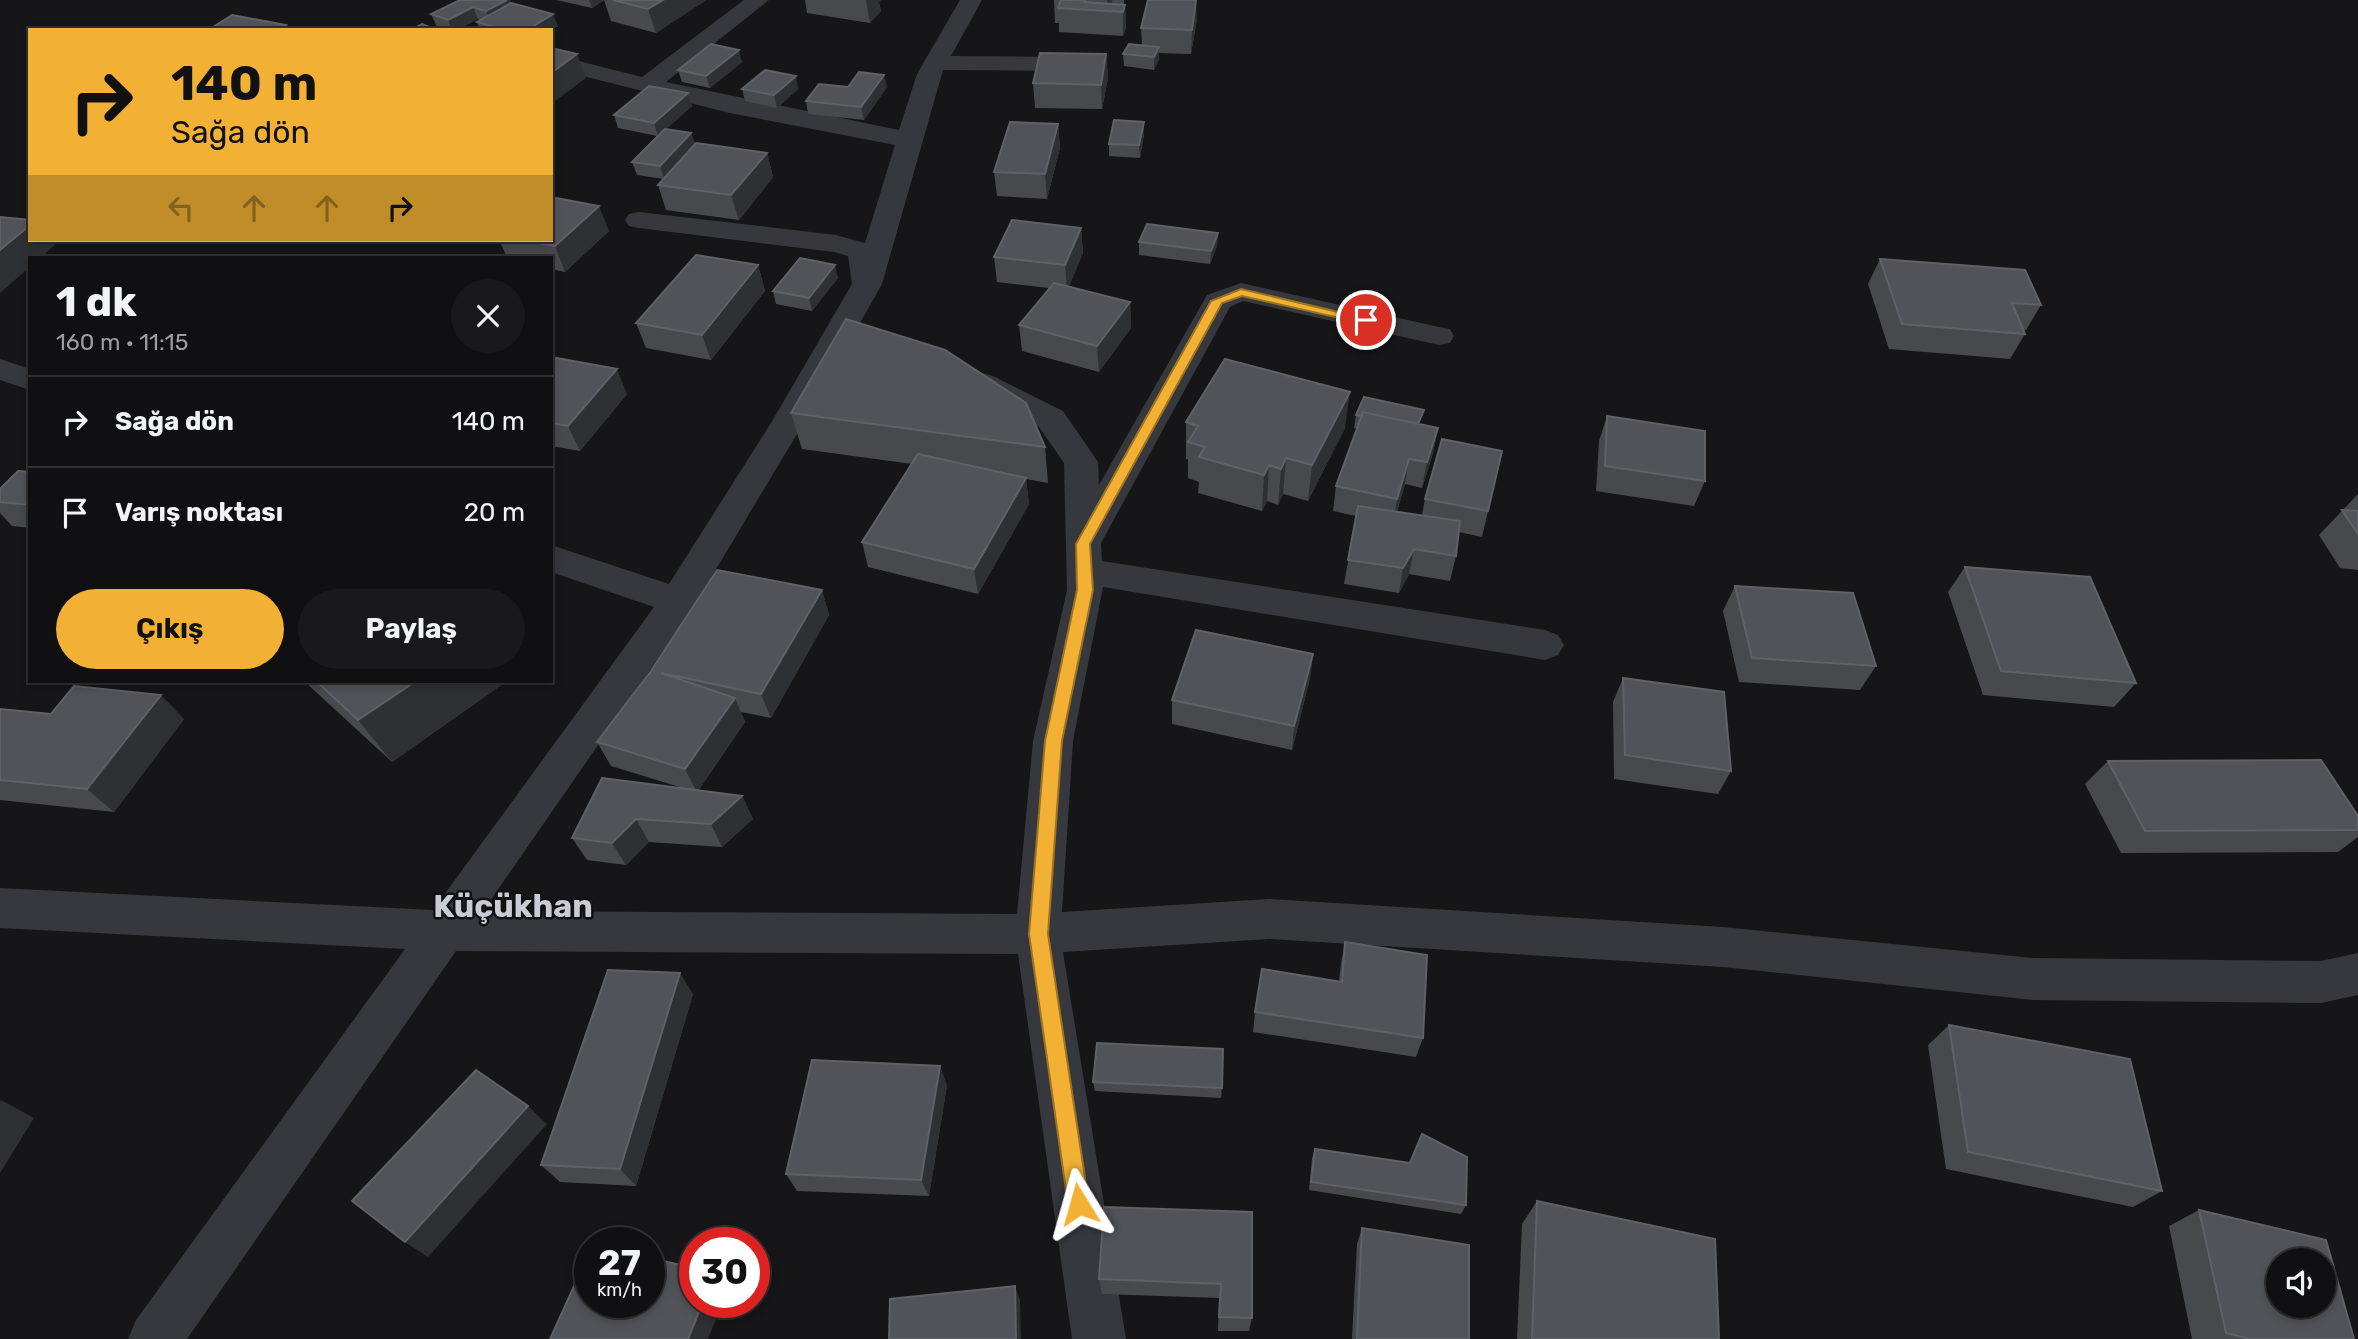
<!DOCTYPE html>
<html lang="tr">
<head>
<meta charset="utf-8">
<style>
  :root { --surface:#101012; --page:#19191b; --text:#f1f3f6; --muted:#9c9d9f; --line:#303032; --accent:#f2b134 }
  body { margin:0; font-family:Rubik,sans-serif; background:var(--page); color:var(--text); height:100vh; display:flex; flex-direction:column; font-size:26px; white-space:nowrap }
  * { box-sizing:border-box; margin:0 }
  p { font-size:23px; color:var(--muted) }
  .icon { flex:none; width:38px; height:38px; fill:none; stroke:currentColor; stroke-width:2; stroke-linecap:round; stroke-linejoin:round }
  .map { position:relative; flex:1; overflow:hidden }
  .details { position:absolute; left:28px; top:256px; width:525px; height:427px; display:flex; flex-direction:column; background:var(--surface); border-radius:0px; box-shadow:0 4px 10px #0003,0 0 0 2px var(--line) }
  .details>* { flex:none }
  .hud { position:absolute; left:28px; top:28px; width:525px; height:214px; border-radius:0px; box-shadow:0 4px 10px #0003,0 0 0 2px var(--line); background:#f2b134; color:#111; overflow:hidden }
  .tools { position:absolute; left:2266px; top:1248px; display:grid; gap:14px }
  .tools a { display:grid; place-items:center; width:70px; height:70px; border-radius:50%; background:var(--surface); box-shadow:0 4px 10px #0003,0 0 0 2px var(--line); font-size:35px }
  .speed { position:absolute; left:574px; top:1227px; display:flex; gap:14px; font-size:35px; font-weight:700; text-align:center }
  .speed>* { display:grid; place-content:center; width:91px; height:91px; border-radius:50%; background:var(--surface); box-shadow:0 4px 10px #0003,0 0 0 2px var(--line); line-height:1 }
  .speed small { font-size:18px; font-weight:400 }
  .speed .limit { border:10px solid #d22; background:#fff; color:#111 }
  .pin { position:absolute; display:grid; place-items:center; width:60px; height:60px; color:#fff; margin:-30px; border:4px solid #fff; border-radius:50%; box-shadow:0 2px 7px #0007 }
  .me { position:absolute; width:77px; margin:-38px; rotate:352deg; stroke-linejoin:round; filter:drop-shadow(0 0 5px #0008) }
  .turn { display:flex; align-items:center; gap:24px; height:147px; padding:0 28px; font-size:32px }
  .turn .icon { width:91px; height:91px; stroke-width:2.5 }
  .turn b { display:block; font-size:49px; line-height:60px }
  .lanes { display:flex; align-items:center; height:66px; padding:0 28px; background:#0003; justify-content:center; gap:35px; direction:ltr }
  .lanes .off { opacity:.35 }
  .round { display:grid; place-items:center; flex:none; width:74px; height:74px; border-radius:37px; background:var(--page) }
  .head { display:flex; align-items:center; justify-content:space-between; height:119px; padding:0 28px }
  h1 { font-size:42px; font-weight:700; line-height:52px }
  .button { display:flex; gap:14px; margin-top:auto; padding:14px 28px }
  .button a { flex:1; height:80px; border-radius:42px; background:var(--accent); color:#111; font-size:28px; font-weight:700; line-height:80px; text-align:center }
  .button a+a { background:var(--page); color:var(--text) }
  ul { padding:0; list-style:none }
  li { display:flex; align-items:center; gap:21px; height:91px; padding:0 28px; border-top:2px solid var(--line) }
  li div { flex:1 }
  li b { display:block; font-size:26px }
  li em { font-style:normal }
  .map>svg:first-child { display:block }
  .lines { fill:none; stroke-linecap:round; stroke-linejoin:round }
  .minor { fill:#37383d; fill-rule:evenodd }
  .wall { fill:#47494d }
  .shaded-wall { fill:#2f3033 }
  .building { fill:#525359; stroke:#5f6168; stroke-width:2; fill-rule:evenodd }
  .route { fill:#f2b134; stroke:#9d7322; stroke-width:2 }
  .labels { text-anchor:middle; stroke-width:5; stroke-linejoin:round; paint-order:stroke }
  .district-label { font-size:32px; font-weight:bold; fill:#c9ccd4; stroke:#111113 }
</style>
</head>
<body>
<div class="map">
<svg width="2358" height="1339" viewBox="0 0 2358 1339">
  <rect width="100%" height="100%" fill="#161618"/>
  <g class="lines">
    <!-- minor -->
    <path class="minor" d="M744,0H769L666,82L899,130L917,74L960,0H982L951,56L1070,57L1079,59L1082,64L1079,69L1070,71L943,70L882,284L803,424L691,611L483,911L1017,914L1033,741L1067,590L1064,463L1039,427L971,390L966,383L971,376L982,373L993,376L1063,411L1098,462L1099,485L1207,295L1241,283L1439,327L1450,329L1454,336L1450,343L1439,345L1243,301L1230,307L1101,543L1102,561L1545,630L1558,635L1564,645L1558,655L1545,660L1103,587L1073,741L1062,912L1269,899L1723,927L2033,958L2321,961L2358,953V995L2321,1003L2033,1000L1723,967L1269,939L1063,952L1126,1339H1072L1018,954L456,951L187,1339H128L136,1320L405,949L0,928V888L433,910L654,607L551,572V545L669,584L771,423L852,284L848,256L834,252L639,228L629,226L625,220L629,214L639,212L836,235L865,243L895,145L730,113L551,68V54L642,77Z
      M0,359L30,369V390L0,380Z"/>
  </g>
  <!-- wall -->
  <path class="wall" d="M460,0L511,3L558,26L551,30H480L477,22L481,20L478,19L457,30H446L437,27L431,14Z
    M556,0H706L656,33L611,21L604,0L592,8Z
    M805,0H881L879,2L881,11L870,23L807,13Z
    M1054,0H1124V5H1125L1126,28L1123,36L1059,32V23H1055Z
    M1197,19L1191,54L1159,53V59L1154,70L1124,66L1123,54L1142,45L1141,28Z
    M1106,54L1108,78L1102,109L1035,108L1033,83Z
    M742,62L710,88L682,82L678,70Z
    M848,87H887L864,120L808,114L806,101Z
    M742,89H798L777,108L745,101Z
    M688,93L692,106L666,129L691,133L695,144L767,153L773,177L739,220L666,210L658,185L664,179L637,175L632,162L657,136L618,128L614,115Z
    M1144,122V134L1140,158L1109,156V144Z
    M1058,124L1060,148L1047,199L997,196L994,172Z
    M1081,228L1083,253L1069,286L1130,302L1131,328L1099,372L1022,351L1019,325L1049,288L997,282L994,257Z
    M609,231L565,272L551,269V257H507L499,240H551Z
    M1218,233L1217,246L1210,264L1139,255V242Z
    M1880,259L2041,305L2026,330H2024L2025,334L2010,359L1889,349L1868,284Z
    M758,265L765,291L711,360L646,348L636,323Z
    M838,278L812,311L776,304L773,291Z
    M551,357L627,394L580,451L551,446Z
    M791,413L1045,447L1048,483L1026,479L1029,504L978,594L868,567L862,542L912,464L802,449Z
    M1356,415L1438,428L1433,453L1422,488L1405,484L1397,512L1422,515L1425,499L1488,511L1482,537L1459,532L1456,556L1450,581L1409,574L1399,593L1344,584L1356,516L1333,511L1336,486L1357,429L1354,428Z
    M1607,416L1705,481L1694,506L1596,491L1599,441Z
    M1186,422L1345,428L1308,501L1283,494L1278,505L1267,501L1262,511L1198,493L1199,482L1188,478V459H1186Z
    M30,472V528L12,526L0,513V489Z
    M2358,494V570L2340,568L2319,535Z
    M1965,567L2136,683L2114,707L1983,695L1948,592Z
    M1735,586L1876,666L1860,690L1739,682L1723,611Z
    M822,590L829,615L771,718L741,712L745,722L698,791L742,796L753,819L722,847L649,842L626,865L587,860L572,838L686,789L611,766L597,742L651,671Z
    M1313,654L1310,678L1292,750L1172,724V700Z
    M1623,678L1731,771L1718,794L1614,779L1613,702Z
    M304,681H507L392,762Z
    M0,709L51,714L184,719L114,812L0,800Z
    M2108,761L2358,816V837L2338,852L2121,853L2085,784Z
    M1345,942L1423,1038L1416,1057L1253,1032L1255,1012L1339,981L1341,963Z
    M693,994L636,1186L560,1182L541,1165Z
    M1949,1025L2162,1191L2133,1207L1946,1169L1928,1045Z
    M1093,1082L1222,1088L1221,1098L1095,1091Z
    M947,1085L929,1196L797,1191L786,1174Z
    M1315,1149L1466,1205L1461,1214L1309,1190L1312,1158Z
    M1537,1201L1719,1339H1517L1522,1224Z
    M2199,1210L2354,1339H2192L2169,1226Z
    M1252,1212V1318L1249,1331H1218L1219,1298L1102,1294L1099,1279Z
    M1362,1228L1469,1339H1352L1357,1244Z"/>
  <!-- shaded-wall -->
  <path class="shaded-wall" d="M507,0H510L514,11L491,23L486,11Z
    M589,0H604L592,8Z
    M663,0H706L656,33L648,9Z
    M866,0H881L879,2L881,11L870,23Z
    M1107,0H1112L1113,9L1108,11Z
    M1196,0L1197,19L1191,54L1192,30Z
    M1125,5L1126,28L1123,36V12Z
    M473,7L478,19L457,30H452L448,20Z
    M553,14L558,26L551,30H527Z
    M286,25L289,30H279Z
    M1159,47V59L1154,70V57Z
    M739,50L742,62L710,88L706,76Z
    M577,54L586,78L551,104V73Z
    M1106,54L1108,78L1102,109L1101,85Z
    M884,75L887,87L864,120L861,107Z
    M796,76L798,89L777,108L774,95Z
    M688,93L692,106L658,136L654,123Z
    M1144,122V134L1140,158L1139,145Z
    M1058,124L1060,148L1047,199L1045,174Z
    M691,133L695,145L664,179L660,166Z
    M767,153L773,177L739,220L731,195Z
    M599,206L609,231L565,272L555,246Z
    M30,225V240H51L55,245L41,257H30V267L0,293V250Z
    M1081,228L1083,253L1067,291L1065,265Z
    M1218,233L1217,246L1210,264L1211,251Z
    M758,265L765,291L711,360L702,335Z
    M835,265L838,278L812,311L809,298Z
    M1130,302L1131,328L1099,372L1097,346Z
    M617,369L627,394L580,451L568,426Z
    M1350,392L1345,428L1308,501L1312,465Z
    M1438,428L1433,453L1422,488L1427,462Z
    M1286,458L1283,494L1278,505L1281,469Z
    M1409,459L1405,484L1393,524L1397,499Z
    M1269,465L1267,501L1262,511L1264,475Z
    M1026,478L1029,504L978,594L974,569Z
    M1414,549L1409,574L1399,593L1403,568Z
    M822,590L829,615L771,718L761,694Z
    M1313,654L1310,678L1292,750L1294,726Z
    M416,681H507L392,762L358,720Z
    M161,695L184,719L114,812L87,789Z
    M735,698L745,722L697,792L685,769Z
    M742,796L753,819L722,847L711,824Z
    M636,819L649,842L626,865L612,843Z
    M680,973L693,994L636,1186L620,1169Z
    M940,1066L947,1085L929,1196L921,1180Z
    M1,1100L34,1118L0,1173V1101Z
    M528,1106L547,1124L428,1257L405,1242Z
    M1015,1286L1020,1300L1021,1339H1016Z
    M703,1302H723L708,1339H688Z"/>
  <!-- building -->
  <path class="building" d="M460,0H507L486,11L473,7L448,20L431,14Z
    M613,0H663L648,9Z
    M1061,0H1085L1084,2L1125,5L1123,12L1058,8Z
    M1148,0H1196L1192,30L1141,28Z
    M511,3L553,14L527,30H504L477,22Z
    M232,15L286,25L279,30H215L210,29Z
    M422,24L436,30H411Z
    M465,27L475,30H460Z
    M711,44L739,50L706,76L678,70Z
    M1129,44L1159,47L1154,57L1123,54Z
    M551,48L577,54L551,73Z
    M1040,53L1106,54L1101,85L1033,83Z
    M765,70L796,76L774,95L742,89Z
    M859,72L884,75L861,107L806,101L819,84L848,87Z
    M649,86L688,93L654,123L614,115Z
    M1114,120L1144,122L1139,145L1109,144Z
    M1010,122L1058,124L1045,174L994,172Z
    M665,129L691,133L660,166L632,162Z
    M696,143L767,153L731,195L658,185Z
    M551,197L599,206L555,246L523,240H551Z
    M0,217L30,220V225L0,250Z
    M1012,220L1081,228L1065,265L994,257Z
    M1147,224L1218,233L1211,251L1139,242Z
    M696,255L758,265L702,335L636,323Z
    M800,258L835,265L809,298L773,291Z
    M1880,259L2025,270L2041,305L2012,303L2025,334L1902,324Z
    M1054,283L1130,302L1097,346L1019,325Z
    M846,319L945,350L1026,403L1045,447L791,413Z
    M551,357L617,369L568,426L551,423Z
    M1225,359L1350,392L1312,465L1286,458L1281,469L1269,465L1264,475L1199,457L1205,447L1188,442L1198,426L1186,422Z
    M1364,397L1424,410L1418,424L1363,412L1362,416L1356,415Z
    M1363,412L1438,428L1427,462L1409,459L1397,499L1336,486Z
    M1607,416L1705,431V481L1605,466Z
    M1442,439L1502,451L1488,511L1425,499Z
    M918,454L1026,478L974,569L862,542Z
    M18,471L30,472V505L0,502V489Z
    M1358,506L1460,521L1456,556L1414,549L1403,568L1348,560Z
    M2342,510L2358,511V534Z
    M1965,567L2090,577L2136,683L2001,671Z
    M717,570L822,590L761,694L661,673L735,698L685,769L597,742L651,671Z
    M1735,586L1853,593L1876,666L1752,658Z
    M1196,630L1313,654L1294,726L1172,700Z
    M1623,678L1724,692L1731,771L1625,755Z
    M316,681H416L358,720Z
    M74,686L161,695L87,789L0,780V709L51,714Z
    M2321,760L2358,816V830L2145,831L2108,761Z
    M602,778L742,796L711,824L636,819L612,843L572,838Z
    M1345,942L1427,955L1423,1038L1255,1012L1262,969L1342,982Z
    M608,970L680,973L620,1169L541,1165Z
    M1949,1025L2130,1059L2162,1191L1968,1152Z
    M1097,1043L1223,1049L1222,1088L1093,1082Z
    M812,1060L940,1066L921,1180L786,1174Z
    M476,1070L528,1106L405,1242L352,1201Z
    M1422,1134L1467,1157L1466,1205L1311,1182L1315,1149L1410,1163Z
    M1537,1201L1715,1239L1719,1339H1532Z
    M1104,1207L1252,1212V1318L1219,1317L1221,1284L1099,1279Z
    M2199,1210L2326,1240L2354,1339H2250L2226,1333ZM2278,1260H2324V1306H2278Z
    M1362,1228L1469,1245V1339H1357Z
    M590,1251V1302H649V1258L695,1268V1302H703L688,1339H550Z
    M1015,1286L1016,1339H889L890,1299Z"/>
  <!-- route -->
  <path class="route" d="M1241,289L1372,320L1366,324L1242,296L1222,303L1090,544L1093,590L1062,741L1048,934L1089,1204L1086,1212L1079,1215L1071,1212L1068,1204L1029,934L1045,741L1077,590L1076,544L1211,301Z"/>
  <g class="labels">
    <!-- district labels -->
    <g class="district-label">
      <text x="513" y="917">Küçükhan</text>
    </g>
  </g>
</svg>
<div class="tools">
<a><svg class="icon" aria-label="sound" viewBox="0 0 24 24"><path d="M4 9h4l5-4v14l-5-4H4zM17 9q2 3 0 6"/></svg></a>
</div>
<div class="speed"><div>27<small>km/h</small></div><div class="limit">30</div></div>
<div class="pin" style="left:1366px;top:320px;background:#d93025"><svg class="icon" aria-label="arrive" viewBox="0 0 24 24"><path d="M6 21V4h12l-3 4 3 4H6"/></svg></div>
<svg class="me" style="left:1079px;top:1204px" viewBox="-20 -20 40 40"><path d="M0-17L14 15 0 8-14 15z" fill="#f2b134" stroke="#fff" stroke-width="4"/></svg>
<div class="hud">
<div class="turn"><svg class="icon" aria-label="right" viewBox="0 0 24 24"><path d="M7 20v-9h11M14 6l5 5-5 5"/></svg><div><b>140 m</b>Sağa dön</div></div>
<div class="lanes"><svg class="icon off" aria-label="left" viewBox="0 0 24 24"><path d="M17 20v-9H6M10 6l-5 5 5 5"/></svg><svg class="icon off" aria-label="ahead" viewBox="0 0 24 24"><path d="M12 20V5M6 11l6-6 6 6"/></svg><svg class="icon off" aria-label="ahead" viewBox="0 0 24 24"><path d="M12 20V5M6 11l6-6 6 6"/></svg><svg class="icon" aria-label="right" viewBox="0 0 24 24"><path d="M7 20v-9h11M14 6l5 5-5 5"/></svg></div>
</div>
<section class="details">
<div class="head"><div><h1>1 dk</h1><p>160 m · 11:15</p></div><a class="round"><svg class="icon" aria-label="close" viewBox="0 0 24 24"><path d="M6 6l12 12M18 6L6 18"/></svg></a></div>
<ul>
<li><svg class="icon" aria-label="right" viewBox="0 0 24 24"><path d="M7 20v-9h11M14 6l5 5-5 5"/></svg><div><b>Sağa dön</b></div><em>140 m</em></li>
<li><svg class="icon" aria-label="arrive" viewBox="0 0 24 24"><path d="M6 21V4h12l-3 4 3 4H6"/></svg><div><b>Varış noktası</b></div><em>20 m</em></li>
</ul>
<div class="button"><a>Çıkış</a><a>Paylaş</a></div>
</section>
</div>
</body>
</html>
